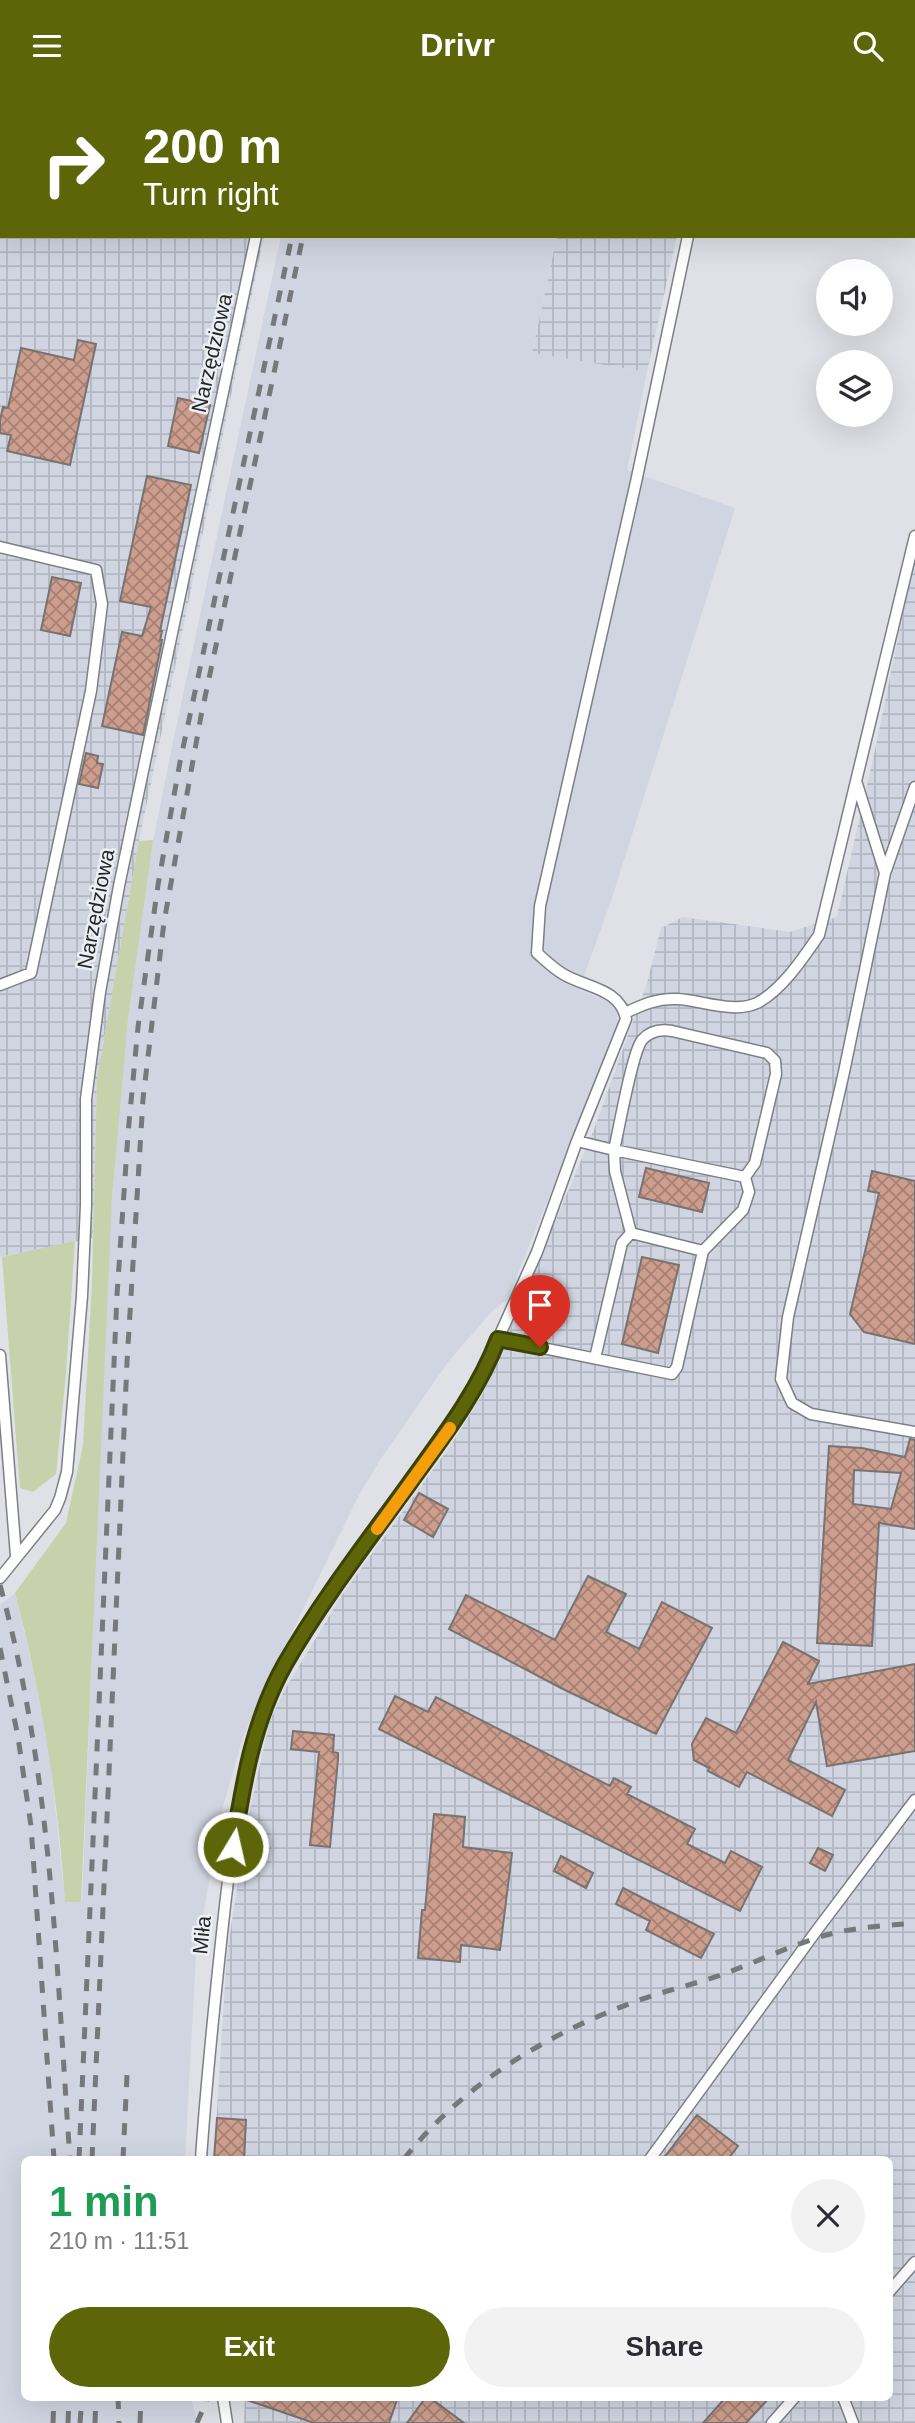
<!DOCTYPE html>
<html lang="en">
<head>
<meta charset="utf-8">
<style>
  :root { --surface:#fff; --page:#f2f2f3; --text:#2b2b33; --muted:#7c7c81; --accent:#5c6609 }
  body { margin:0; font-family:Arial,sans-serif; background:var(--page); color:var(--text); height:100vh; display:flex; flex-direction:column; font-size:26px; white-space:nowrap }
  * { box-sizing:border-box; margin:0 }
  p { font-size:23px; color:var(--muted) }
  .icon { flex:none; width:38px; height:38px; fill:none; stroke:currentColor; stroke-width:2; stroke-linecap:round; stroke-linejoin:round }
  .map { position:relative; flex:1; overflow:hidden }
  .details { position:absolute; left:21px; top:2065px; width:872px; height:245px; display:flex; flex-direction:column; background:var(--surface); border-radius:10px; box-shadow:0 7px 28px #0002 }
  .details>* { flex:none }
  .guide { position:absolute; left:0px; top:0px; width:915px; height:147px; box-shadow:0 7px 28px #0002; background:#5c6609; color:#fff; overflow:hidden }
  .buttons { position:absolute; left:816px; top:168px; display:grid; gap:14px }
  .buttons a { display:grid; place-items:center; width:77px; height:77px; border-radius:50%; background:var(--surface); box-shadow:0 7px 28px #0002; font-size:35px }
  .pin { position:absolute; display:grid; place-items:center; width:60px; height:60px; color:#fff; margin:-72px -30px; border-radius:50% 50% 50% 0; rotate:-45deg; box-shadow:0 0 7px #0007 }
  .pin .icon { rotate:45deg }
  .me { position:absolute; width:77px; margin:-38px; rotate:9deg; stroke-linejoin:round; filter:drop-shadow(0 0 5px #0008) }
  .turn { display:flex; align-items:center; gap:24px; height:147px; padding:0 28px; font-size:32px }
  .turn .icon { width:91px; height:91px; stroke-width:2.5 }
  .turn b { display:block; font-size:49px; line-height:60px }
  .round { display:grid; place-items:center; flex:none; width:74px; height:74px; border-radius:37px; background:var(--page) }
  .head { display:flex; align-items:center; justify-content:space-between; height:119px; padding:0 28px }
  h1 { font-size:42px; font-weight:600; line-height:52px; color:#1e9e55 }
  .action { display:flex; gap:14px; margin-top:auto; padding:14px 28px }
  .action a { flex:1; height:80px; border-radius:42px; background:var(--accent); color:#fff; font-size:28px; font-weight:600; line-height:80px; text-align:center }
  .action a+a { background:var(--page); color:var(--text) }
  header { display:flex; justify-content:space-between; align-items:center; height:91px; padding:0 28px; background:var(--accent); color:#fff; font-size:32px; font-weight:600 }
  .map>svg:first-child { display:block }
  .built { fill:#d0d5e1 }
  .industrial { fill:url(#industrial-grid) }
  .grass { fill:#c7d1ab }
  .building { fill:url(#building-cross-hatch); stroke:#787371; stroke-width:2; fill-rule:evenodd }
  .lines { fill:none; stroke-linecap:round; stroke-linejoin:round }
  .lane-casing { stroke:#7d7f84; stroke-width:13 }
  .lane { stroke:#fff; stroke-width:10 }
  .rail { stroke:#77787b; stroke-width:5; stroke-dasharray:12 12; stroke-linecap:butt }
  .route-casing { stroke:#3c4206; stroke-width:18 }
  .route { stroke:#5c6609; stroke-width:12 }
  .slow { stroke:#f59e0b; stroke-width:12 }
  .labels { text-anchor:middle; stroke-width:5; stroke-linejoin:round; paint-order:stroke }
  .street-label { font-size:21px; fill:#252628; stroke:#eceff3 }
</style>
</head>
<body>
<header><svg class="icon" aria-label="menu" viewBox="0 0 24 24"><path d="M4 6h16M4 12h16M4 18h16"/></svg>Drivr<svg class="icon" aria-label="search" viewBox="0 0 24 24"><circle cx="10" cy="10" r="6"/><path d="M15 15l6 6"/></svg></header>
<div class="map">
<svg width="915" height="2332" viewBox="0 0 915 2332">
  <defs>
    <pattern id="industrial-grid" width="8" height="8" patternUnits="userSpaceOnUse" patternTransform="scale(1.75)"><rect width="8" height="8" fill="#d0d5e1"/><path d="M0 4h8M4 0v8" fill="none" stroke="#b2b7c1"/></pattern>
    <pattern id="building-cross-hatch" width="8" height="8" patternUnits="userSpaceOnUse" patternTransform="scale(1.75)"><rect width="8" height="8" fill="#cd9e8d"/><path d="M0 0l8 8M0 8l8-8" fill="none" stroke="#a68173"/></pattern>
  </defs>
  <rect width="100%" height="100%" fill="#dfe1e6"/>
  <!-- built -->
  <path class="built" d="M312,0H688L312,2Z
    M281,145H557L532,262L647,281L627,379L735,417L613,804L579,899L605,909L616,917L618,932L616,941L507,1209L493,1219L448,1271L380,1369L359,1404L260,1606L243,1646L222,1719L196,1863L185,2068H24V2306L191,2307L198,2332H0V1514L15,1502L39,1603L49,1657L65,1810H82L108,1168L118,1022L128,928L149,771L170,665Z"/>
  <!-- industrial -->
  <path class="industrial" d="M0,0H294L2,2V145H264L139,750L97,988L93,1147L0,1166Z
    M557,145H677L647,281L532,262Z
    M915,464V2332H244L245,2306H889V2068H214L227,1862L248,1727L270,1629L284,1600L340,1507L453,1351L482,1304L593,1041L647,892L661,837L683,826L790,841L837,826L875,659Z"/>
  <!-- grass -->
  <path class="grass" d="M153,749L128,928L112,1106L81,1811H65C58,1706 42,1603 15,1502L66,1432L83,1354L92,1192L97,988L139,750Z
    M75,1150L66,1282L56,1383L33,1401L20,1397L2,1166Z"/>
  <!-- building -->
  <path class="building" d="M78,249L96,253L70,374L7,360L11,344L0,342V329L3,316L8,317L21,257L74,269Z
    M178,307L210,314L199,362L168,355Z
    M147,385L191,394L160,540H162L160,549H162L143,644L102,635L122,541L142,545L151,516L120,510Z
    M52,486L81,492L70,545L41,539Z
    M86,662L98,665L97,672L103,673L98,697L79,693Z
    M646,1077L709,1092L702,1121L639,1106Z
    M872,1080L915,1090V1253L864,1241L850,1223L879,1102L868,1100Z
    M642,1166L679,1174L658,1262L622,1253Z
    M910,1348L915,1349V1438L879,1432L872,1555L817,1552L829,1355L862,1357L905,1366ZM854,1379L901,1382L891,1418L853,1413Z
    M419,1402L448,1418L433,1446L404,1429Z
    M588,1485L626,1503L606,1541L639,1558L662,1511L712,1537L656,1643L561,1597L449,1538L466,1504L555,1549Z
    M783,1551L819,1570L808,1593L915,1573V1660L827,1675L816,1611L788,1669L845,1699L832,1725L747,1681L739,1696L708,1680L709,1677L694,1669L692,1653L706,1627L736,1642Z
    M395,1605L428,1621L436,1606L610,1695L614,1687L631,1696L627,1703L695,1738L687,1753L725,1772L731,1760L762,1776L740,1820L379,1638Z
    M293,1640L334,1644L333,1661L338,1662V1668L330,1756L310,1754L319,1661L291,1658Z
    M434,1723L465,1726L463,1756L512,1762L500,1859L461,1854L460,1871L418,1867L422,1819H425Z
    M818,1757L833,1764L825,1780L810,1772Z
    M561,1765L593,1782L586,1797L554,1780Z
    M623,1797L714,1843L701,1867L646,1839L650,1830L616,1813Z
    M697,2024L738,2055L728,2068H663Z
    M217,2027L246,2029L244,2068H214Z
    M247,2306H398L389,2332H314L247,2309Z
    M426,2306H429L464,2332H407Z
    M726,2306H770L746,2332H703Z"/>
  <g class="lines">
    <!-- lane casing -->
    <g class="lane-casing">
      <path id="lane" d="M285,2V0
        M714,2L715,0
        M0,456L96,479L102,513L91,600L31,882L0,894
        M857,693L885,782
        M915,696L885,782L844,981L788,1226L781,1288L792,1312L811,1323L915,1341
        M625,922C642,914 657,907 677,908C701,909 734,923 757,912C782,899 804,866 819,844L915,445
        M577,1050L614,1059C619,1038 632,962 642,949C650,940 661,938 672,940L767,962L775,970L776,983L755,1072L745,1086
        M631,1142L703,1160
        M498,1248L537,1161L577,1050L626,928C620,897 586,897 563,883C553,877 545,869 537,862L540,815L636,391L688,145
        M0,1264L16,1465
        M0,1487L55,1419L60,1407L67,1381L82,1205L86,1114V1008L100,901L119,795L153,632L256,145
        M201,2068C206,1993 214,1917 222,1842C232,1751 241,1658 284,1575C293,1558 305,1542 315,1526C348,1476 384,1427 419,1379C449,1338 480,1296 498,1248L672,1283L677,1276L703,1160L743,1119L749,1101L745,1086L614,1059L615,1080L631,1142L622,1152L595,1267
        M650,2068L817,1839L915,1709
        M889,2201L915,2171
        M223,2306L227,2332
        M843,2306L853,2332
        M772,2332L795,2306"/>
    </g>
    <!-- lane -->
    <use href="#lane" class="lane"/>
    <!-- rail -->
    <path class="rail" d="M323,2V0
      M334,2L335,0
      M0,1494C52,1683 56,1874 70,2068
      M0,1557L18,1646L31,1735L54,2068
      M79,2068L117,1204L128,1043L138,936L158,794L180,671L292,145
      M92,2068L127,1271L143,1008L164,831L201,625L303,145
      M123,2068L127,1984
      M404,2068C462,1994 547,1943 634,1911C663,1900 692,1894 721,1884C754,1872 787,1856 820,1846C851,1836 884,1835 915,1832
      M118,2306L119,2332
      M53,2332L54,2306
      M68,2332L69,2306
      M80,2332L82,2306
      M95,2332L96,2306
      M140,2332L141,2306
      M197,2332L208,2306"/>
  </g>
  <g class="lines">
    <!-- route casing -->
    <g class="route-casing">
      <path id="route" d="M233,1756C243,1693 253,1630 285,1573C321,1510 367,1451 409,1393C442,1347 478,1301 498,1248L540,1256"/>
    </g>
    <!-- route -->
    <use href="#route" class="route"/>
    <!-- slow -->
    <path class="slow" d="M377,1438L450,1337"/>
  </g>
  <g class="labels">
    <!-- street labels -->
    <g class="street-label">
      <text transform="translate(212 262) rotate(-77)" y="7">Narzędziowa</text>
      <text transform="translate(96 818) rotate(-79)" y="7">Narzędziowa</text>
      <text transform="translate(202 1844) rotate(-84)" y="7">Miła</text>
    </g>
  </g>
</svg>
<div class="buttons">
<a><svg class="icon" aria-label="sound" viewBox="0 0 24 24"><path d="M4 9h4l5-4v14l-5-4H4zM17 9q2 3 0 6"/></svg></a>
<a><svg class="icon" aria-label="layers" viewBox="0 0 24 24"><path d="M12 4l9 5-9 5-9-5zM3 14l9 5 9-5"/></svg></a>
</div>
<div class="pin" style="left:540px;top:1256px;background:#d93025"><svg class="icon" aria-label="arrive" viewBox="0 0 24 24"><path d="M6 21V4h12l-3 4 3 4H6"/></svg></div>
<svg class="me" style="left:233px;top:1756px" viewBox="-20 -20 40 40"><circle r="17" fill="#5c6609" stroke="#fff" stroke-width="3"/><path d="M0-11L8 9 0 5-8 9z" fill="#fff"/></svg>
<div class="guide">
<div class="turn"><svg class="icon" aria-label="right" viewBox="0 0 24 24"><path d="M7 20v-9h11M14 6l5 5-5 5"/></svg><div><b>200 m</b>Turn right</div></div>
</div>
<section class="details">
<div class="head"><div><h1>1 min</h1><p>210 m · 11:51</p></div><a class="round"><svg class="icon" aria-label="close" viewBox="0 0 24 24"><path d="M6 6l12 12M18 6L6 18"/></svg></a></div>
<div class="action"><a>Exit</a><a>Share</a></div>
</section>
</div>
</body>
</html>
